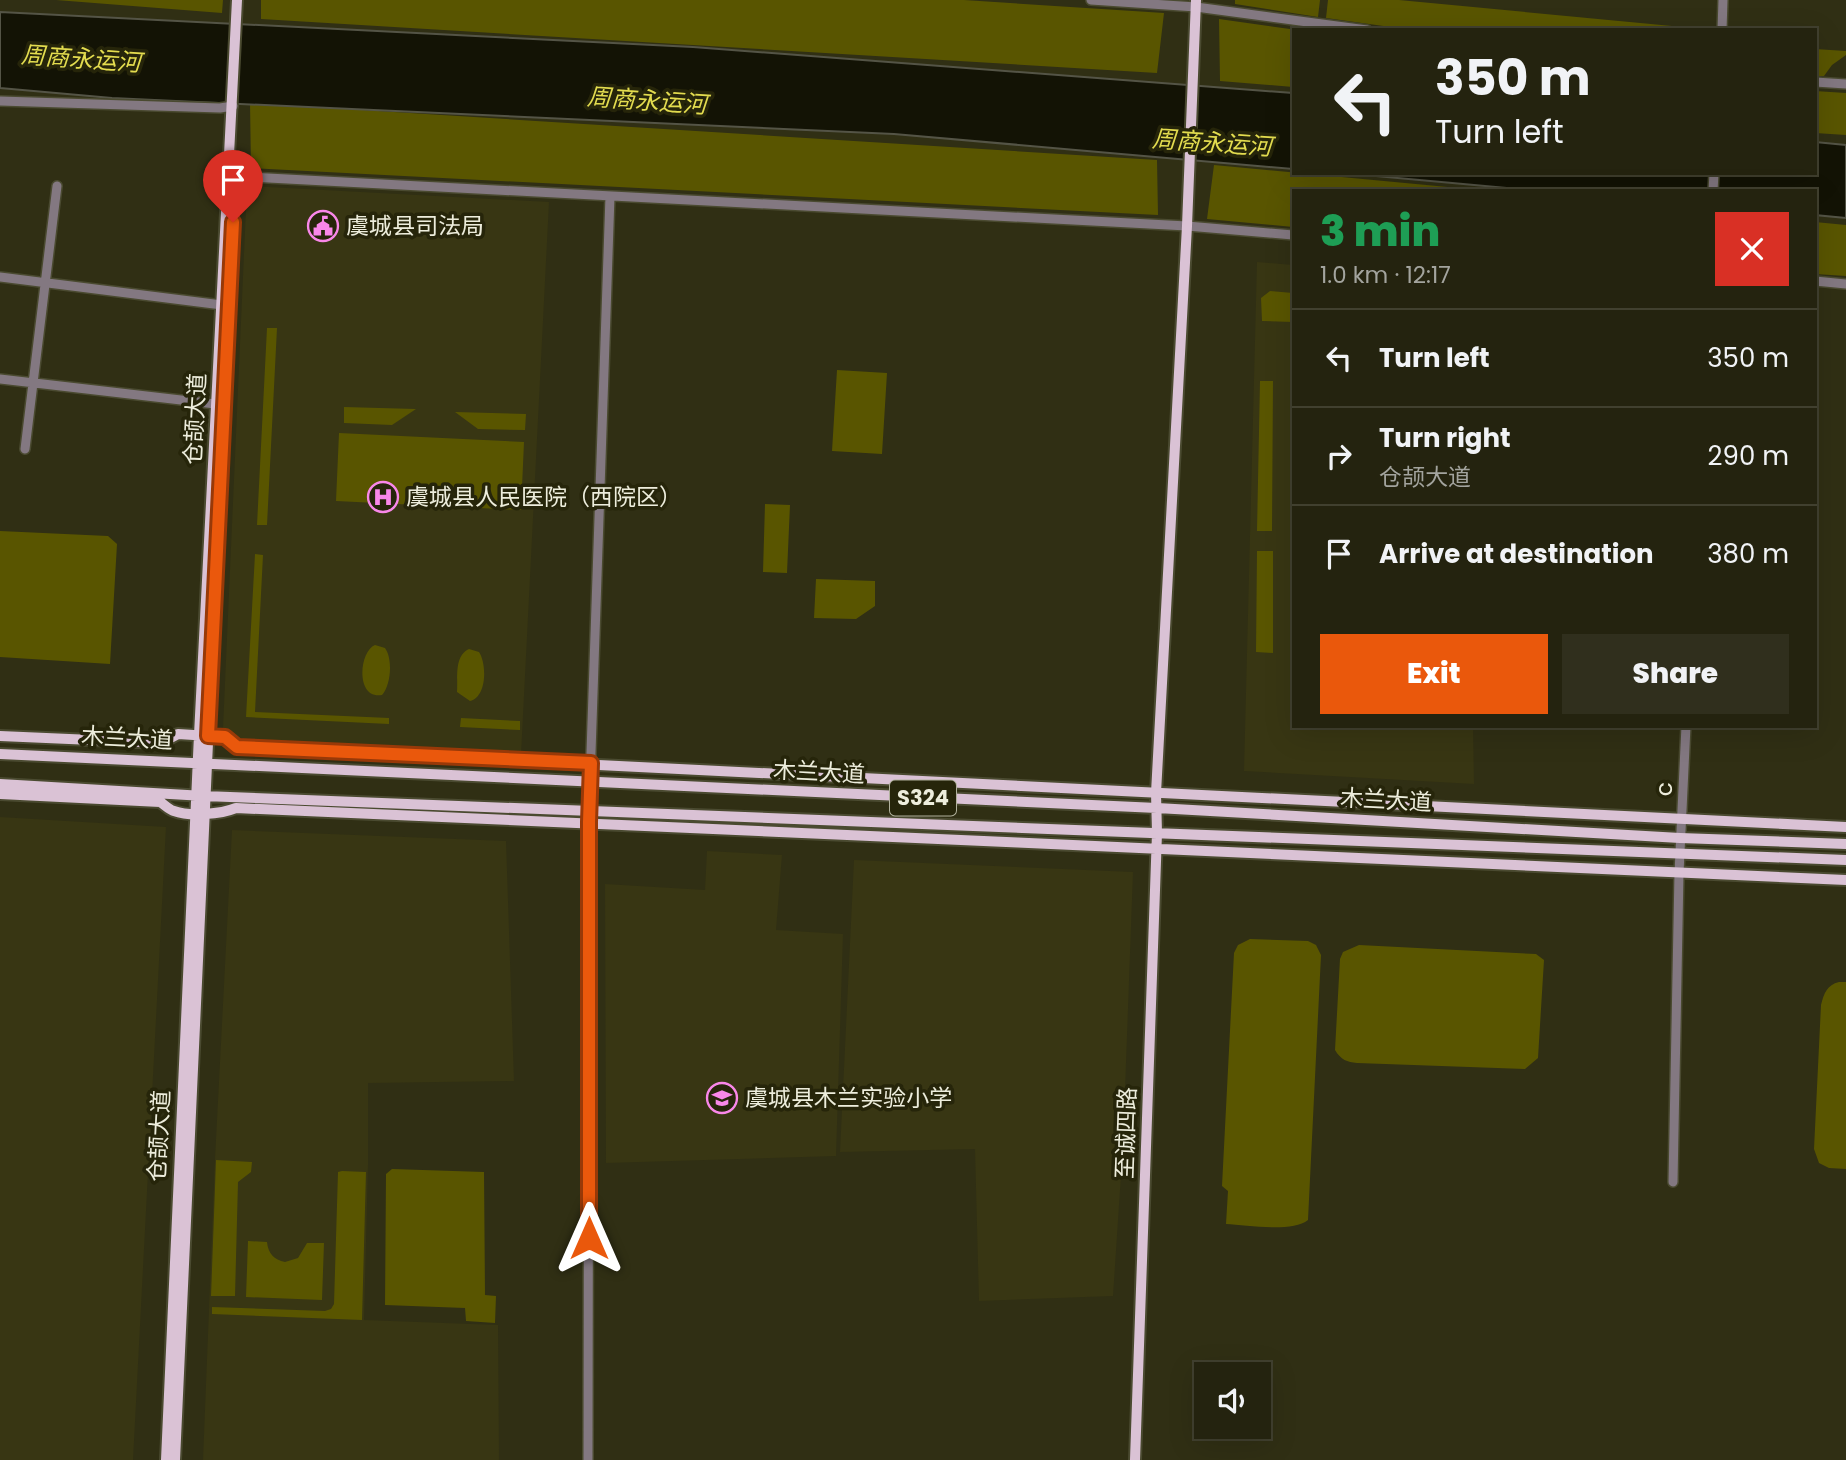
<!DOCTYPE html>
<html lang="en">
<head>
<meta charset="utf-8">
<style>
  :root { --surface:#24230f; --page:#302f1d; --text:#f1f3f6; --muted:#a3a49e; --line:#41402f; --accent:#ea580c }
  body { margin:0; font-family:Poppins,"Noto Sans SC",sans-serif; background:var(--page); color:var(--text); height:100vh; display:flex; flex-direction:column; font-size:26px; white-space:nowrap }
  * { box-sizing:border-box; margin:0 }
  p { font-size:23px; color:var(--muted) }
  .icon { flex:none; width:38px; height:38px; fill:none; stroke:currentColor; stroke-width:2; stroke-linecap:round; stroke-linejoin:round }
  .map { position:relative; flex:1; overflow:hidden }
  .sheet { position:absolute; left:1292px; top:189px; width:525px; height:539px; display:flex; flex-direction:column; background:var(--surface); border-radius:0px; box-shadow:0 7px 28px #0002,0 0 0 2px var(--line) }
  .sheet>* { flex:none }
  .hud { position:absolute; left:1292px; top:28px; width:525px; height:147px; border-radius:0px; box-shadow:0 7px 28px #0002,0 0 0 2px var(--line); background:#24230f; color:var(--text); overflow:hidden }
  .buttons { position:absolute; left:1194px; top:1362px; display:grid; gap:14px }
  .buttons a { display:grid; place-items:center; width:77px; height:77px; border-radius:0px; background:var(--surface); box-shadow:0 7px 28px #0002,0 0 0 2px var(--line); font-size:35px }
  .pin { position:absolute; display:grid; place-items:center; width:60px; height:60px; color:#fff; margin:-72px -30px; border-radius:50% 50% 50% 0; rotate:-45deg; box-shadow:0 0 7px #0007 }
  .pin .icon { rotate:45deg }
  .me { position:absolute; width:77px; margin:-38px; rotate:0deg; stroke-linejoin:round; filter:drop-shadow(0 0 5px #0008) }
  .turn { display:flex; align-items:center; gap:24px; height:147px; padding:0 28px; font-size:32px }
  .turn .icon { width:91px; height:91px; stroke-width:2.5 }
  .turn b { display:block; font-size:49px; line-height:60px }
  .round { display:grid; place-items:center; flex:none; width:74px; height:74px; border-radius:0px; background:var(--page) }
  .overview { display:flex; align-items:center; justify-content:space-between; height:119px; padding:0 28px }
  h1 { font-size:42px; font-weight:800; line-height:52px; color:#1e9e55 }
  .primary-button { display:flex; gap:14px; margin-top:auto; padding:14px 28px }
  .primary-button a { flex:1; height:80px; border-radius:0px; background:var(--accent); color:#fff; font-size:28px; font-weight:800; line-height:80px; text-align:center }
  .primary-button a+a { background:var(--page); color:var(--text) }
  ul { padding:0; list-style:none }
  li { display:flex; align-items:center; gap:21px; height:98px; padding:0 28px; border-top:2px solid var(--line) }
  li div { flex:1 }
  li b { display:block; font-size:26px }
  li em { font-style:normal }
  .map>svg:first-child { display:block }
  .built { fill:#383613 }
  .green { fill:#595500 }
  .water { fill:#131305; stroke:#545446; stroke-width:2 }
  .lines { fill:none; stroke-linecap:round; stroke-linejoin:round }
  .minor-casing { stroke:#4a4a30; stroke-width:12 }
  .major-casing { stroke:#4a4a30; stroke-width:14 }
  .minor { stroke:#837881; stroke-width:9 }
  .major { stroke:#dac2d5; stroke-width:10 }
  .route-casing { stroke:#983908; stroke-width:18 }
  .route { stroke:#ea580c; stroke-width:12 }
  .labels { text-anchor:middle; stroke-width:7; stroke-linejoin:round; paint-order:stroke }
  .shield { fill:#26250a; stroke:#b1b19d; stroke-width:2 }
  .shield-label { font-size:21px; font-weight:bold; fill:#ededdc }
  .poi-label { font-size:23px; fill:#ededdc; stroke:#26250a; text-anchor:start }
  .street-label { font-size:23px; fill:#ededdc; stroke:#26250a }
  .water-label { font-size:24px; font-style:italic; fill:#e3dc4f; stroke:#26250a }
</style>
</head>
<body>
<div class="map">
<svg width="1846" height="1460" viewBox="0 0 1846 1460">
  <rect width="100%" height="100%" fill="#302f14"/>
  <!-- built -->
  <path class="built" d="M247,186L549,202L521,755L237,742L223,728Z
    M1257,262L1293,265V726H1473L1474,784L1244,771Z
    M0,817L166,827L133,1460H0Z
    M232,830L506,841L514,1081L368,1083V1165L364,1320L498,1325L499,1460H203L215,1159Z
    M707,851L782,855L776,930L843,934L836,1156L606,1163L605,884L705,890Z
    M854,860L1133,872L1123,1145L1113,1296L979,1301L975,1149L840,1152Z"/>
  <!-- green -->
  <path class="green" d="M56,0H223L222,13Z
    M261,0H964L1164,13L1157,73L261,19Z
    M1235,0H1320L1318,17L1235,4Z
    M1328,0H1399L1672,26L1673,30H1412L1326,18Z
    M1219,19L1297,30H1293V87L1220,81Z
    M1815,49L1846,51V55L1832,65L1824,76H1815Z
    M1815,91L1846,93V135L1815,133Z
    M250,103L1157,160L1158,215L251,168Z
    M1214,165L1490,191H1293V227L1207,219Z
    M1815,222L1846,225V276L1815,274Z
    M1270,291L1293,293V322L1262,321L1261,298Z
    M267,328H277L267,525H257Z
    M837,370L887,373L882,454L832,451Z
    M1260,381H1273L1272,531H1257Z
    M344,407L416,409L392,425L344,423Z
    M455,412L526,414L525,430L478,429Z
    M339,433L524,442L521,510L336,501Z
    M765,504L790,505L787,573L763,572Z
    M0,531L108,536L117,544L110,664L0,657Z
    M1257,551H1273V653L1256,652Z
    M255,554L263,555L255,712L389,718V724L246,717Z
    M816,579L875,581V606L856,619L814,618Z
    M375,645L385,648C393,659 391,685 382,695C355,700 359,651 375,645Z
    M469,649L479,652C487,664 487,697 470,701L457,692C458,677 454,656 469,649Z
    M461,718L520,721V730L460,727Z
    M1250,939L1308,941L1316,945L1321,955L1308,1220C1292,1233 1247,1225 1226,1224L1228,1191L1222,1186L1234,953L1238,945Z
    M1359,945L1536,954L1544,960L1538,1058L1525,1069L1357,1063C1347,1062 1341,1060 1335,1050L1340,959L1343,952Z
    M1839,982H1846V1169L1829,1168L1819,1163L1814,1149L1821,1005C1824,993 1827,985 1839,982Z
    M216,1160L252,1162L251,1172L238,1182L235,1296H211Z
    M392,1169L484,1172L485,1295L496,1296L495,1323L466,1321L465,1308L385,1305L386,1174Z
    M342,1171L366,1172L362,1320L212,1314V1307L325,1311L331,1309L334,1304L338,1172Z
    M248,1241L267,1242C268,1253 274,1260 285,1262L298,1258L307,1243H324L322,1300L246,1297Z"/>
  <!-- water -->
  <path class="water" d="M0,12L693,47L1293,93V169L894,134L112,98L0,88Z
    M1815,142L1846,145V218L1815,215V191H1541L1343,173H1815Z"/>
  <g class="lines">
    <!-- minor casing -->
    <g class="minor-casing">
      <path id="minor" d="M1091,0L1196,7L1367,30
        M1722,30L1723,0
        M1815,82L1846,84
        M0,101L220,108L233,106
        M229,176L1187,226L1293,235
        M1713,191L1714,173
        M0,277L222,305
        M1815,281L1846,284
        M0,379L224,405
        M25,449L57,186
        M1673,1182L1679,873L1686,726
        M588,1460L589,811L610,196"/>
    </g>
    <!-- major casing -->
    <g class="major-casing">
      <path id="major" d="M0,736L161,743L178,734L225,737L237,747L1846,827
        M0,754L1157,808L1680,838L1846,844
        M0,784L204,796L1846,860
        M0,794L160,802C164,804 169,810 174,811C190,817 221,814 236,808C773,830 1309,857 1846,880
        M166,1460L199,735L237,0
        M175,1460L223,417
        M1135,1460L1157,833L1156,793L1187,226L1196,0"/>
    </g>
    <!-- minor -->
    <use href="#minor" class="minor"/>
    <!-- major -->
    <use href="#major" class="major"/>
  </g>
  <g class="lines">
    <!-- route casing -->
    <g class="route-casing">
      <path id="route" d="M233,222L208,736L225,737L237,747L591,763L589,822V1238"/>
    </g>
    <!-- route -->
    <use href="#route" class="route"/>
  </g>
  <!-- icons -->
  <defs>
    <g id="civic-ring" transform="scale(1.575)"><circle r="9.5" fill="#26250a" stroke="#f987e9" stroke-width="1.5"/><path d="M-.6-6.5H3V-4.5H.6V-3L4-1V1h2V6H-6V1h2V-1L-.6-3ZM-1.2 2.5V6h2.4V2.5Z" fill="#f987e9"/></g>
    <g id="hospital-ring" transform="scale(1.575)"><circle r="9.5" fill="#26250a" stroke="#f987e9" stroke-width="1.5"/><path d="M-5-5h3v3.5h4V-5h3V5h-3V1.5h-4V5h-3Z" fill="#f987e9"/></g>
    <g id="school-ring" transform="scale(1.575)"><circle r="9.5" fill="#26250a" stroke="#f987e9" stroke-width="1.5"/><path d="M0-5L7-2L0 1L-7-2ZM-4 1L0 2.5L4 1V4Q0 6-4 4Z" fill="#f987e9"/></g>
  </defs>
  <g fill-rule="evenodd">
    <use href="#civic-ring" x="323" y="226"/>
    <use href="#hospital-ring" x="383" y="497"/>
    <use href="#school-ring" x="722" y="1098"/>
  </g>
  <g class="labels">
    <!-- shield labels -->
    <rect class="shield" x="890" y="780.5" width="66" height="35" rx="5"/>
    <g class="shield-label">
      <text x="923" y="805">S324</text>
    </g>
    <!-- poi labels -->
    <g class="poi-label">
      <text x="346" y="234">虞城县司法局</text>
      <text x="406" y="505">虞城县人民医院（西院区）</text>
      <text x="745" y="1106">虞城县木兰实验小学</text>
    </g>
    <!-- street labels -->
    <g class="street-label">
      <text transform="translate(195 419) rotate(-87)" y="8">仓颉大道</text>
      <text transform="translate(127 738) rotate(3)" y="8">木兰大道</text>
      <text transform="translate(819 772) rotate(3)" y="8">木兰大道</text>
      <text transform="translate(1664 789) rotate(-87)" y="8">c</text>
      <text transform="translate(1386 800) rotate(3)" y="8">木兰大道</text>
      <text transform="translate(1126 1133) rotate(-88)" y="8">至诚四路</text>
      <text transform="translate(159 1136) rotate(-87)" y="8">仓颉大道</text>
    </g>
    <!-- water labels -->
    <g class="water-label">
      <text transform="translate(81 59) rotate(4)" y="8">周商永运河</text>
      <text transform="translate(647 101) rotate(4)" y="8">周商永运河</text>
      <text transform="translate(1212 143) rotate(4)" y="8">周商永运河</text>
    </g>
  </g>
</svg>
<div class="buttons">
<a><svg class="icon" aria-label="sound" viewBox="0 0 24 24"><path d="M4 9h4l5-4v14l-5-4H4zM17 9q2 3 0 6"/></svg></a>
</div>
<div class="pin" style="left:233px;top:222px;background:#d93025"><svg class="icon" aria-label="arrive" viewBox="0 0 24 24"><path d="M6 21V4h12l-3 4 3 4H6"/></svg></div>
<svg class="me" style="left:589px;top:1238px" viewBox="-20 -20 40 40"><path d="M0-17L14 15 0 8-14 15z" fill="#ea580c" stroke="#fff" stroke-width="4"/></svg>
<div class="hud">
<div class="turn"><svg class="icon" aria-label="left" viewBox="0 0 24 24"><path d="M17 20v-9H6M10 6l-5 5 5 5"/></svg><div><b>350 m</b>Turn left</div></div>
</div>
<section class="sheet">
<div class="overview"><div><h1>3 min</h1><p>1.0 km · 12:17</p></div><a class="round" style="background:#d93025;color:#fff"><svg class="icon" aria-label="close" viewBox="0 0 24 24"><path d="M6 6l12 12M18 6L6 18"/></svg></a></div>
<ul>
<li><svg class="icon" aria-label="left" viewBox="0 0 24 24"><path d="M17 20v-9H6M10 6l-5 5 5 5"/></svg><div><b>Turn left</b></div><em>350 m</em></li>
<li><svg class="icon" aria-label="right" viewBox="0 0 24 24"><path d="M7 20v-9h11M14 6l5 5-5 5"/></svg><div><b>Turn right</b><p>仓颉大道</p></div><em>290 m</em></li>
<li><svg class="icon" aria-label="arrive" viewBox="0 0 24 24"><path d="M6 21V4h12l-3 4 3 4H6"/></svg><div><b>Arrive at destination</b></div><em>380 m</em></li>
</ul>
<div class="primary-button"><a>Exit</a><a>Share</a></div>
</section>
</div>
</body>
</html>
